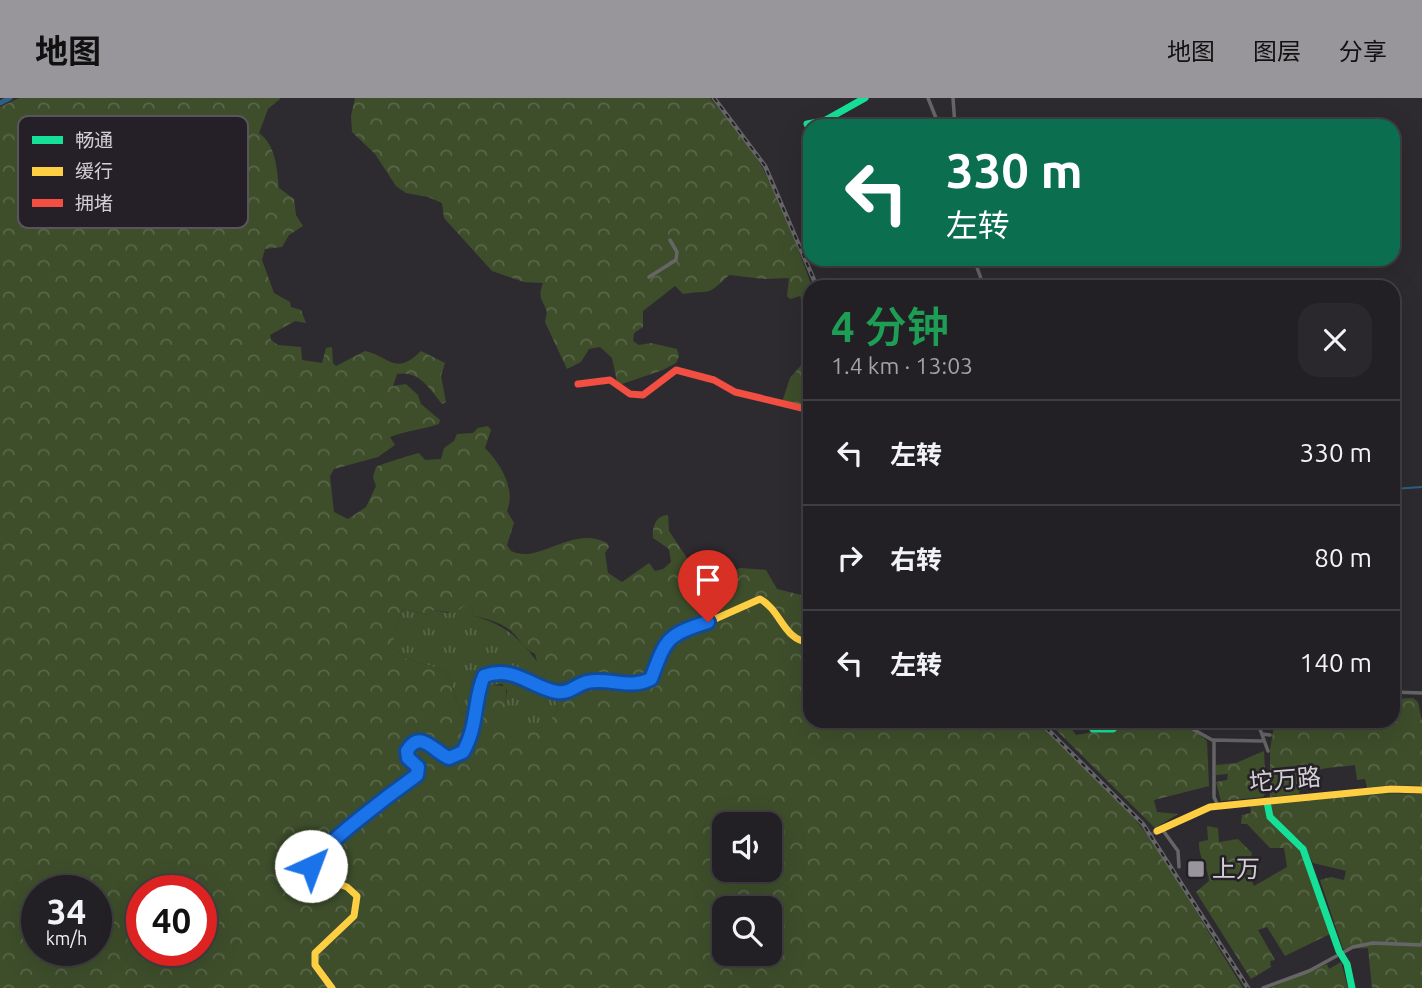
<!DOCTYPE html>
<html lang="zh">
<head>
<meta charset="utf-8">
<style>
  :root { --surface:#222024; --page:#2a282c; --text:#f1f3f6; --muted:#a2a3a6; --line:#3f3e41; --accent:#99969b }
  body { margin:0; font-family:Ubuntu,"Noto Sans SC",sans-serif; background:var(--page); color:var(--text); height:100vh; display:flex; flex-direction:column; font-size:26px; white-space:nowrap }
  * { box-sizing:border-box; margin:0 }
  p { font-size:23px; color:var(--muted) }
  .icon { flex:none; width:38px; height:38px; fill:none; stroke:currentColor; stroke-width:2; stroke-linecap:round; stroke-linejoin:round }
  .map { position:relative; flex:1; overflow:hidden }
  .side { position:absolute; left:803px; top:182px; width:597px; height:448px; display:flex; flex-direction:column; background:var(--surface); border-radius:21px; box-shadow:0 7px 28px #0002,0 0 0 2px var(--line) }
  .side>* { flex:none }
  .banner { position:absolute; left:803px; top:21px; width:597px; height:147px; border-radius:21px; box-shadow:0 7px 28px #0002,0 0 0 2px var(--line); background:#0b6e4f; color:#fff; overflow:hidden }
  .buttons { position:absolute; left:712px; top:714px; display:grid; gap:14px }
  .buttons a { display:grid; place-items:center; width:70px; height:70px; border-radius:14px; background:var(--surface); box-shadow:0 7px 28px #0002,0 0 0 2px var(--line); font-size:35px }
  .speed { position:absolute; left:21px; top:777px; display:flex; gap:14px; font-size:35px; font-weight:700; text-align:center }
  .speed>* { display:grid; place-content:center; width:91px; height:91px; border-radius:50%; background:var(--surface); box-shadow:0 7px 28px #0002,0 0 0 2px var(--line); line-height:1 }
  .speed small { font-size:18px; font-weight:400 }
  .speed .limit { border:10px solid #d22; background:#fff; color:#111 }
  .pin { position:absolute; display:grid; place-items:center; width:60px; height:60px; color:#fff; margin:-72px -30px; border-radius:50% 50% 50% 0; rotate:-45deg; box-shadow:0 0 7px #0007 }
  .pin .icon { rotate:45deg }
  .me { position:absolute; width:77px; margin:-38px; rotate:43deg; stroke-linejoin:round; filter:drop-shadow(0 0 5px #0008) }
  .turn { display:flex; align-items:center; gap:24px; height:147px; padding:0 28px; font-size:32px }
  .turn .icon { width:91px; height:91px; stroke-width:2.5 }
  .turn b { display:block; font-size:49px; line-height:60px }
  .round { display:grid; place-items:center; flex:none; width:74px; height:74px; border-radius:21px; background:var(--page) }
  .headline { display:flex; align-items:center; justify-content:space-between; height:119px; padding:0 28px }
  h1 { font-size:42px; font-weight:600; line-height:52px; color:#1e9e55 }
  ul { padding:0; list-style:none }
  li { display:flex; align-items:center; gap:21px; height:105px; padding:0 28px; border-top:2px solid var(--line) }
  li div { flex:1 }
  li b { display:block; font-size:26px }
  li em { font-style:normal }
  header { display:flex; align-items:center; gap:42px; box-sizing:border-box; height:98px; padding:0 35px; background:var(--accent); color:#111 }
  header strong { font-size:33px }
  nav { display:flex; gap:38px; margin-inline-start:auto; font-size:24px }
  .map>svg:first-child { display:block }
  .grass { fill:url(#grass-tufts) }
  .forest { fill:url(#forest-crowns); fill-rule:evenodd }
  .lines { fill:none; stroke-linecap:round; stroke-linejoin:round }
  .stream { stroke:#2e6085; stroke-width:2 }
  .river { stroke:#2e6085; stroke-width:5 }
  .street-tunnel { stroke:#474449; stroke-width:3.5; stroke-dasharray:3.5 2; stroke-linecap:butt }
  .street { stroke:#676666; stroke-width:3.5 }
  .fast { stroke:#16e098; stroke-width:7 }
  .slow { stroke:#ffcf43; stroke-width:7 }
  .jam { stroke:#f24e42; stroke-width:7 }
  .rail-casing { stroke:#666667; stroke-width:4.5 }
  .rail { stroke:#252028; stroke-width:2; stroke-dasharray:5; stroke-linecap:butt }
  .route-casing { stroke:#114b97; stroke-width:18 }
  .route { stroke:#1a73e8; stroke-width:12 }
  .poi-dot { fill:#99969b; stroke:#252028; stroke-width:2.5 }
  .labels { text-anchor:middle; stroke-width:5; stroke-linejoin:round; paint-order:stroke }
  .street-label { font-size:24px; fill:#d3d0d5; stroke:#252028 }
  .poi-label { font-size:24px; fill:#d3d0d5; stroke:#252028; text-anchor:start }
  .key { fill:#252028; stroke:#59555c; stroke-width:2 }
  .key-label { font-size:19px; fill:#d3d0d5 }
</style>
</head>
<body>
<header>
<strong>地图</strong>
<nav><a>地图</a><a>图层</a><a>分享</a></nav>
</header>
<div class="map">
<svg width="1422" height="890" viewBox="0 0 1422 890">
  <defs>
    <pattern id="grass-tufts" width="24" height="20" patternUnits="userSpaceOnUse" patternTransform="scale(1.75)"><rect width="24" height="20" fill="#3e4e2b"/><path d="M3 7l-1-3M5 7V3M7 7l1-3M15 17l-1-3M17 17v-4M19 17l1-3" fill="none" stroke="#596649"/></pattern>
    <pattern id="forest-crowns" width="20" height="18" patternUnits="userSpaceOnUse" patternTransform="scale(1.75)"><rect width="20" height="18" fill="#3e4e2b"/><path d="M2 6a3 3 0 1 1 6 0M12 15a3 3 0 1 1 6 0" fill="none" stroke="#596649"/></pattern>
  </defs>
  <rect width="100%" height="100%" fill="#2e2b30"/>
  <!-- grass -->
  <path class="grass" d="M463,509H471L474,518C511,528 524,546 545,574L540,586C564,604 563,614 538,631L513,632C501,621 505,607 507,592L502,586L491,587L489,583L474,593L472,611L467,616L460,615L450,581L444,572L407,561L394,551V533L403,511L428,517L434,512L448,515Z"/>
  <!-- forest -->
  <path class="forest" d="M19,0H281L268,11L259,35C276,47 277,71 279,90L294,101L296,117L303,128L289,137L282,149L265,151L262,162L274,195L290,204L291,209L301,212L306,225L295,223L270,237L271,242L278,247L301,249L302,262L322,265L326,250L332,249L333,265L336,268L365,253C389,258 395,279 421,253L445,265L441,278L446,304L442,306C430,291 419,272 397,276L393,288L406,286L418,297L421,306L440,322L439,326C424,331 405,333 390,339L395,347L378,359L334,371L330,378L334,414L348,421L366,409L376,388L373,379L376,369C381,366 414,356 419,355L425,362L441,361L444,350L454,343L457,336L473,335L478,330L488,328L491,332L485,350C501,366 516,392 507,413L514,425L507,447L511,453C539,467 573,426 607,445L609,449L605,455L608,475L622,484L649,465L655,473L663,471L671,464L669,451L653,440C652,429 656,417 668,417L669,433L699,478H723L740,470L766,472L777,491L801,497L810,495V623H1037L1128,713L1154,745L1243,890H0V9ZM463,509H471L474,518C487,521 500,524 511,533C520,541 524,551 535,556L538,567L545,574L540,586C564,604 563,614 538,631H513C500,619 507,604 506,588L491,587L481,578L474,593L472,611L467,616L460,615L450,581L444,572L407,561L394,551V533L403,511L428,517L434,512L454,515ZM724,726H770V772H724ZM37,793H96V852H37ZM142,793H201V852H142ZM724,810H770V856H724Z
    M355,0H710L738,32L762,69L787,120L812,189L810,232L800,198L790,201L787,198L789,180L765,181L729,177C705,200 713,191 683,196L675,188L643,213V229L634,235L633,243L639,247L651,245L677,251L679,258L676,265L663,272L622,286L617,284L612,260L600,249L589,251L581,264L567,271L545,224L547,214C543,201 537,201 543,185L524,184L492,173L444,120L442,105L428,99L406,95L396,88L375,56L352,34L351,18Z
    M810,257V308L802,307L801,310L781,307L790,280Z
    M1413,600L1418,604L1422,623V688L1390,687L1367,690L1365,681L1357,682L1355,667C1330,671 1303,666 1299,696L1270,699V651L1275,623H1393V601Z
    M1047,623H1066L1076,637C1122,630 1169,606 1207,643L1209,688L1154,702L1157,714L1178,716L1155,730Z
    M1264,653L1266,694L1263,699L1221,703L1216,684L1227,682L1228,676L1216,677V667L1236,665Z
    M1374,695L1422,696V890H1372L1368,850L1343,851L1320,782L1331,779L1344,782L1346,773L1313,765L1303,745L1273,720L1270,704Z
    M1264,705L1268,722L1300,752L1330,836L1285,858L1267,829L1258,832L1275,862L1270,863L1271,869L1251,881L1196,794L1209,783C1209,771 1198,760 1199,744L1208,742L1207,728L1218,730L1219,744L1238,741L1252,755L1250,765L1260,769L1250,779L1254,788L1287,769L1284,750H1270L1247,726H1241L1242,717L1251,715L1250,706Z
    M1341,864L1348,890H1270L1327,866L1329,871Z"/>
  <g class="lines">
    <!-- stream -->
    <path class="stream" d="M1393,391L1422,389"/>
    <!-- river -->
    <path class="river" d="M0,5L10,0"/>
    <!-- street-tunnel -->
    <path class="street-tunnel" d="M1146,739L1157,733"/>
    <!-- street -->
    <path class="street" d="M928,0L938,25L954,20
      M953,0L955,28
      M974,161L984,189
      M649,179L676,162L677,154L670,142
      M1393,594L1422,595
      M1192,623V630
      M1257,623L1268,653
      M1182,625L1214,643V699L1218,708
      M1262,636L1270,637
      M1213,642L1262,643
      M1162,731L1178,753L1179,769
      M1263,890L1309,873L1353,849L1373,845L1422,847"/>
    <!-- fast -->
    <path class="fast" d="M807,26L824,23L865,0
      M1093,631H1113L1117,626L1182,625
      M1267,704L1270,719L1303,751L1339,853L1347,866L1352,890"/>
    <!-- slow -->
    <path class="slow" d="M572,591C598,577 624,591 651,581L660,552L670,541L760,501C782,513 782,541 810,545
      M1157,733L1210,709L1391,691L1422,692
      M332,890L315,867V855L354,818L357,798L347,789L310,775L315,759L327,752L347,729L381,706"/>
    <!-- jam -->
    <path class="jam" d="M578,286L610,282L630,296L643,297L676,272L714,282L735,294L810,312
      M381,706L417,677L418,669L407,653L412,646L422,644L449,660L463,654L471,635L484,578C518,569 544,602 572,591"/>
    <!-- rail casing -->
    <g class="rail-casing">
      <path id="rail" d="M714,0L765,68L817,189
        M1039,623L1143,726L1248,890"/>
    </g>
    <!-- rail -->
    <use href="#rail" class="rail"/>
  </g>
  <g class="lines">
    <!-- route casing -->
    <g class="route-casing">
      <path id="route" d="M311,768C319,749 396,692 417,677L418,669L408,660L407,653C420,630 434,654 449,660L463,654C478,629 474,599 484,578C514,567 532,590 557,594C569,596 576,587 587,584C610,579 628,592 651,581C666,541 666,537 708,524"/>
    </g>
    <!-- route -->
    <use href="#route" class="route"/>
  </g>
  <!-- markers -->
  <rect class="poi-dot" x="1187" y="762" width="18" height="18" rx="3.5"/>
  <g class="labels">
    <!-- street labels -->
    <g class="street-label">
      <text transform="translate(1285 682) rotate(-5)" y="8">坨万路</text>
    </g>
    <!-- poi labels -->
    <g class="poi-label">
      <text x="1212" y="779">上万</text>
    </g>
  </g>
  <!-- legend -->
  <rect x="18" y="18" width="230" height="112" rx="10" class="key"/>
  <rect x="32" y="38" width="31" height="8" fill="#16e098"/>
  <rect x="32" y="69" width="31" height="9" fill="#ffcf43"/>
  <rect x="32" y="101" width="31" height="8" fill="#f24e42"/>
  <g class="key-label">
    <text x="75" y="49">畅通</text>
    <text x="75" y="80">缓行</text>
    <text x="75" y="112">拥堵</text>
  </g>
</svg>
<div class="buttons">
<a><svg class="icon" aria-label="sound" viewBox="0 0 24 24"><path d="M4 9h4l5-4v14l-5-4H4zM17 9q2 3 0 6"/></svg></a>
<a><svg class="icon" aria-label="search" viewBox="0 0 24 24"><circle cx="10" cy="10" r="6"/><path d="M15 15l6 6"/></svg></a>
</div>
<div class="speed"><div>34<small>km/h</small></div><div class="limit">40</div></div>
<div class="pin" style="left:708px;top:524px;background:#d93025"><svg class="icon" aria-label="arrive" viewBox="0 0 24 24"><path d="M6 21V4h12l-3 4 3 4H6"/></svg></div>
<svg class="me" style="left:311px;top:768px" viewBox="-20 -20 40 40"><circle r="19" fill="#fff"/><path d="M0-13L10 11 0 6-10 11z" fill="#1a73e8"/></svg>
<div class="banner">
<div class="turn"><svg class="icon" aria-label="left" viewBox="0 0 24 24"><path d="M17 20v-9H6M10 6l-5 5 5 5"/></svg><div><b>330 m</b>左转</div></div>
</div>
<section class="side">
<div class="headline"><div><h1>4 分钟</h1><p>1.4 km · 13:03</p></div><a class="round"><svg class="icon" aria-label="close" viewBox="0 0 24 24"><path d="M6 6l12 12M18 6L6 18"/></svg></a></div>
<ul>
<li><svg class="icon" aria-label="left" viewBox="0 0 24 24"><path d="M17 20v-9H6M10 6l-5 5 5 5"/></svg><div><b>左转</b></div><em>330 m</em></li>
<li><svg class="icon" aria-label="right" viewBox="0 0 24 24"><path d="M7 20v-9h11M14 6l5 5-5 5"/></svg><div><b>右转</b></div><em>80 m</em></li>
<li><svg class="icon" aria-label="left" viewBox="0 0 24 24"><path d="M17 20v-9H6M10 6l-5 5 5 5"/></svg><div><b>左转</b></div><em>140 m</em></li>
</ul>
</section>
</div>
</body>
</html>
